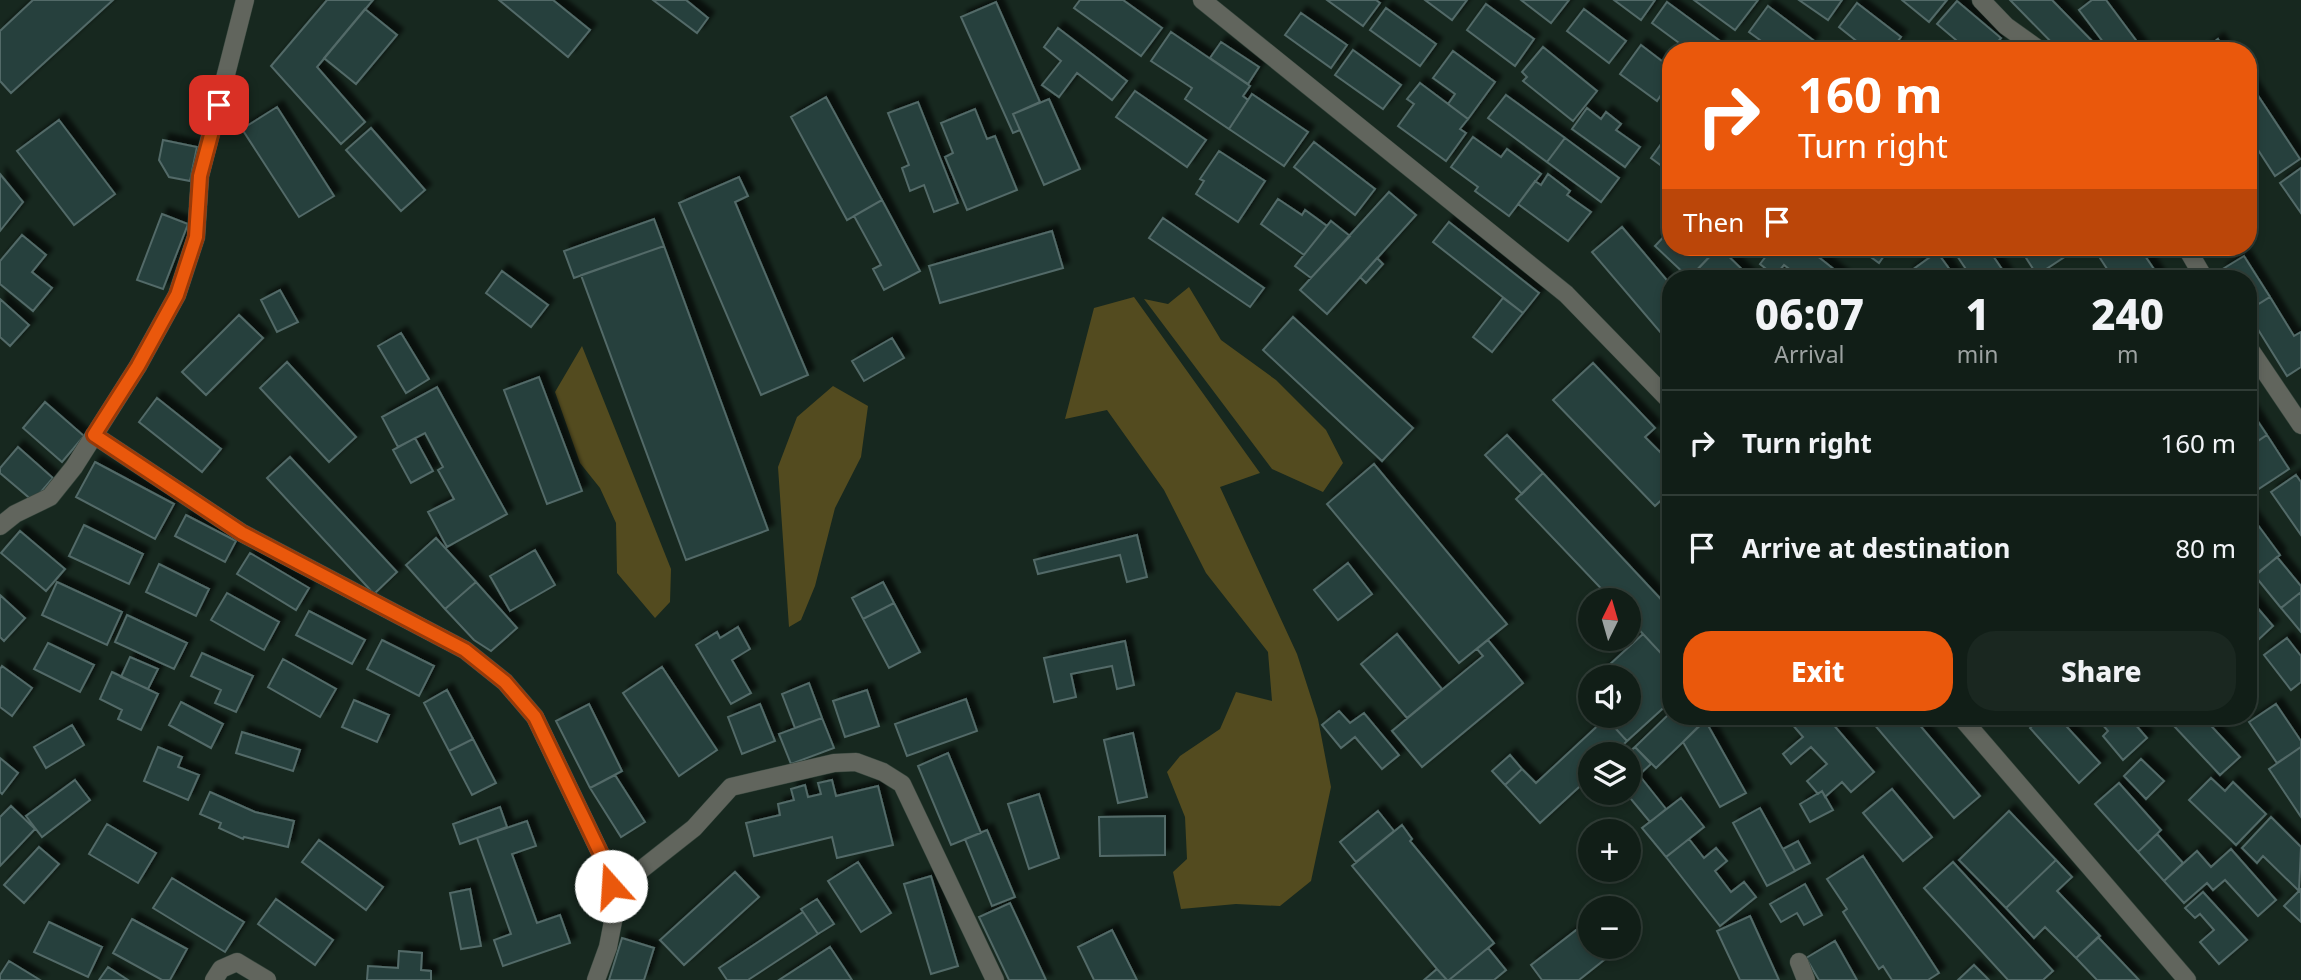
<!DOCTYPE html>
<html lang="en">
<head>
<meta charset="utf-8">
<style>
  :root { --surface:#111e17; --page:#1a2720; --text:#f1f3f6; --muted:#9ca2a1; --line:#303c36; --accent:#ea580c }
  body { margin:0; font-family:"Noto Sans",sans-serif; background:var(--page); color:var(--text); height:100vh; display:flex; flex-direction:column; font-size:26px; white-space:nowrap }
  * { box-sizing:border-box; margin:0 }
  p { font-size:23px; color:var(--muted) }
  .icon { flex:none; width:38px; height:38px; fill:none; stroke:currentColor; stroke-width:2; stroke-linecap:round; stroke-linejoin:round }
  .map { position:relative; flex:1; overflow:hidden }
  .sheet { position:absolute; left:1662px; top:270px; width:595px; height:455px; display:flex; flex-direction:column; background:var(--surface); border-radius:28px; box-shadow:0 4px 10px #0003,0 0 0 2px var(--line) }
  .sheet>* { flex:none }
  .top-card { position:absolute; left:1662px; top:42px; width:595px; height:214px; border-radius:28px; box-shadow:0 4px 10px #0003,0 0 0 2px var(--line); background:#ea580c; color:#fff; overflow:hidden }
  .needle { width:46px; rotate:5deg }
  .controls { position:absolute; left:1578px; top:588px; display:grid; gap:14px }
  .controls a { display:grid; place-items:center; width:63px; height:63px; border-radius:50%; background:var(--surface); box-shadow:0 4px 10px #0003,0 0 0 2px var(--line); font-size:35px }
  .pin { position:absolute; display:grid; place-items:center; width:60px; height:60px; color:#fff; margin:-30px; border-radius:14px; box-shadow:0 4px 10px #0006 }
  .me { position:absolute; width:77px; margin:-38px; rotate:341deg; stroke-linejoin:round; filter:drop-shadow(0 0 5px #0008) }
  .turn { display:flex; align-items:center; gap:24px; height:147px; padding:0 21px; font-size:32px }
  .turn .icon { width:91px; height:91px; stroke-width:2.5 }
  .turn b { display:block; font-size:49px; line-height:60px }
  .then { display:flex; align-items:center; height:66px; padding:0 21px; background:#0003; gap:14px; font-size:26px }
  .eta { display:flex; justify-content:space-evenly; align-items:center; height:119px; text-align:center }
  .eta b { font-size:42px; font-weight:800; line-height:49px }
  .button { display:flex; gap:14px; margin-top:auto; padding:14px 21px }
  .button a { flex:1; height:80px; border-radius:28px; background:var(--accent); color:#fff; font-size:28px; font-weight:800; line-height:80px; text-align:center }
  .button a+a { background:var(--page); color:var(--text) }
  ul { padding:0; list-style:none }
  li { display:flex; align-items:center; gap:21px; height:105px; padding:0 21px; border-top:2px solid var(--line) }
  li div { flex:1 }
  li b { display:block; font-size:26px }
  li em { font-style:normal }
  .map>svg:first-child { display:block }
  .forest { fill:#534b1f }
  .building { fill:#283f3d; stroke:#526a68; stroke-width:2; filter:url(#shadow) }
  .lines { fill:none; stroke-linecap:round; stroke-linejoin:round }
  .minor-casing { stroke:#34443b; stroke-width:19 }
  .minor { stroke:#61655d; stroke-width:18 }
  .route-casing { stroke:#983908; stroke-width:18 }
  .route { stroke:#ea580c; stroke-width:12 }
</style>
</head>
<body>
<div class="map">
<svg width="2301" height="980" viewBox="0 0 2301 980">
  <defs>
    <filter id="shadow"><feDropShadow dx="6" dy="-6" stdDeviation="2" flood-color="#0009"/></filter>
  </defs>
  <rect width="100%" height="100%" fill="#17281f"/>
  <!-- forest -->
  <path class="forest" d="M1189,287L1221,340L1276,380L1326,430L1343,463L1323,492L1272,469L1144,299L1168,304Z
    M1134,297L1260,473L1220,487L1297,654L1318,719L1331,787L1311,881L1280,906L1236,904L1181,909L1173,872L1187,859L1185,817L1167,772L1180,756L1220,729L1236,692L1272,701L1268,652L1206,573L1164,490L1107,410L1065,419L1094,308Z
    M582,346L671,569L670,602L655,618L617,573L616,523L600,488L580,463L555,392Z
    M833,386L868,406L861,457L835,508L815,586L801,620L789,627L778,467L797,417Z"/>
  <!-- building -->
  <path class="building" d="M33,0H113L11,93L0,81V31Z
    M327,0H373L317,67L365,122L341,144L271,66Z
    M499,0H553L590,30L568,57Z
    M653,0H686L708,18L697,33Z
    M1080,0H1123L1162,28L1141,56L1074,8Z
    M1327,0H1376L1380,3L1363,26Z
    M1425,0H1467L1452,20Z
    M1521,0H1569L1551,23Z
    M1614,0H1655L1641,20Z
    M1694,0H1758L1735,30Z
    M1799,0H1842L1828,20Z
    M1902,0H1947L1929,22Z
    M2010,0H2052L2096,45L2090,51H2060Z
    M2092,0H2106L2144,51H2110L2079,10Z
    M1957,1L2001,38L1990,51H1969L1937,24Z
    M996,2L1040,102L1013,114L1020,130L1013,133L961,17Z
    M1667,2L1720,41L1713,51H1690L1652,23Z
    M1857,3L1901,37L1890,51H1869L1839,27Z
    M1486,4L1534,39L1515,66L1467,30Z
    M1768,6L1813,40L1805,51H1775L1749,32Z
    M1386,8L1436,44L1420,66L1370,30Z
    M365,9L397,35L356,84L324,58Z
    M1584,9L1626,41L1609,63L1567,31Z
    M1301,13L1347,45L1331,68L1285,35Z
    M1058,28L1127,81L1112,100L1077,73L1059,97L1042,85L1061,61L1044,47Z
    M1171,32L1250,86L1243,96L1248,100L1229,129L1185,99L1192,88L1151,61Z
    M2218,39L2226,51H2202Z
    M1221,42L1259,67L1248,84L1210,58Z
    M1641,45L1671,68V93L1665,89L1657,101L1620,74Z
    M1543,47L1597,91L1573,121L1523,81L1527,77L1522,72Z
    M1353,50L1401,85L1383,109L1335,75Z
    M1453,51L1495,82L1468,119L1448,104L1455,94L1433,78Z
    M2249,82L2300,159L2275,176L2249,136Z
    M1420,83L1468,119L1460,129L1466,133L1446,161L1398,126L1414,104L1407,99Z
    M1135,91L1206,140L1187,167L1116,117Z
    M1252,94L1308,132L1284,166L1229,129Z
    M1506,95L1565,138L1547,162L1488,118Z
    M826,97L882,200L847,220L791,117Z
    M1049,99L1080,169L1044,185L1013,114Z
    M918,102L958,203L934,212L924,185L910,191L902,168L909,165L888,113Z
    M277,107L334,196L299,217L242,129Z
    M1587,108L1601,119L1606,112L1621,124L1616,130L1640,147L1625,167L1572,129Z
    M975,109L987,139L995,136L1017,190L967,210L945,157L953,153L941,123Z
    M59,120L115,194L74,225L17,151Z
    M371,128L425,190L401,211L346,150Z
    M1671,130V173L1651,158Z
    M1473,137L1501,157L1507,149L1541,174L1509,216L1475,191L1478,187L1451,167Z
    M1565,138L1619,178L1601,202L1547,162Z
    M163,140L197,147L190,181L169,177L159,160Z
    M1314,142L1375,189L1355,215L1294,167Z
    M1219,151L1265,181L1238,222L1196,194L1204,181L1200,179Z
    M2301,168V213L2280,183Z
    M0,174L23,202L0,231Z
    M1548,174L1570,191L1567,195L1591,212L1568,241L1518,204L1535,181L1541,185Z
    M739,177L748,196L735,202L808,375L761,395L679,203Z
    M1389,192L1416,215L1327,314L1300,290Z
    M1278,199L1302,215L1305,210L1327,226L1304,255L1261,224Z
    M882,200L920,271L884,290L873,269L881,265L854,216Z
    M162,214L188,224L163,289L137,280Z
    M1163,218L1264,288L1250,307L1149,238Z
    M654,219L664,246L574,278L564,251Z
    M1331,221L1350,236L1311,278L1295,266Z
    M1449,222L1539,293L1523,313L1433,242Z
    M1622,227L1671,285V336L1667,340L1592,252Z
    M1671,229V247H1704L1712,254L1689,278L1655,246Z
    M1052,231L1063,268L940,303L929,266Z
    M22,235L46,255L32,272L52,288L33,311L0,284V261Z
    M664,246L768,530L686,560L581,275Z
    M1719,247L1751,278H1704L1696,271Z
    M1773,247H1806L1845,278H1801L1784,265L1775,276L1760,264Z
    M1857,247H1890L1879,263Z
    M1951,247H1987L2008,278H1972Z
    M2019,247H2059L2066,256L2037,275Z
    M2117,247H2139L2160,278H2113L2100,258Z
    M1937,252L1956,278H1912L1908,273Z
    M2244,256L2270,297L2249,310V278H2226L2221,270Z
    M1377,258L1383,264L1366,283L1360,277Z
    M502,271L548,305L531,327L486,293Z
    M280,290L298,322L277,332L261,300Z
    M2270,297L2294,336L2301,332V367L2287,376L2249,315V310Z
    M1503,298L1523,313L1492,352L1473,337Z
    M0,299L29,325L10,346L0,337Z
    M239,315L263,338L206,395L182,372Z
    M1293,317L1413,428L1382,461L1263,350Z
    M401,333L429,379L406,393L378,346Z
    M892,338L904,358L864,381L852,361Z
    M287,362L356,437L329,462L260,388Z
    M1593,363L1655,428L1645,437L1660,452L1667,445L1671,449V491L1655,506L1553,400Z
    M539,377L582,491L547,504L504,390Z
    M437,387L507,514L447,547L428,512L454,499L438,470L443,467L425,433L398,447L382,417Z
    M157,398L221,449L202,472L139,422Z
    M45,402L84,436L62,462L23,428Z
    M2249,408L2267,435L2249,447Z
    M1507,435L1543,473L1522,494L1485,455Z
    M2267,435L2289,469L2257,490L2249,477V447Z
    M415,438L433,471L411,483L393,450Z
    M18,447L53,478L33,501L0,473V468Z
    M290,457L397,572L374,594L267,478Z
    M95,462L174,504L155,539L76,497Z
    M1374,464L1507,624L1459,663L1327,504Z
    M1543,473L1671,610V664L1629,619V600H1612L1516,499Z
    M2296,475L2301,482V535L2271,492Z
    M2249,513L2280,555L2256,574L2249,564Z
    M186,515L236,541L225,562L175,536Z
    M84,525L143,554L129,584L69,556Z
    M20,531L65,569L46,591L1,553Z
    M1137,535L1147,577L1127,582L1120,555L1038,574L1034,560Z
    M436,538L476,582L445,609L406,565Z
    M535,550L555,585L510,611L490,576Z
    M250,553L309,588L296,610L237,574Z
    M2277,557L2301,586V592L2281,608L2255,576Z
    M1348,563L1372,594L1338,620L1314,590Z
    M159,564L209,589L196,616L146,592Z
    M57,582L122,612L107,645L42,615Z
    M476,582L517,628L491,651L474,640L445,609Z
    M883,582L894,603L863,619L852,598Z
    M2301,592V632L2281,608Z
    M227,593L279,622L264,650L211,620Z
    M0,595L25,618L4,641L0,637Z
    M2249,598L2273,626L2257,641L2249,632Z
    M894,603L920,652L889,668L863,619Z
    M309,611L365,640L352,664L296,635Z
    M127,615L187,643L174,669L115,642Z
    M738,627L750,649L732,660L751,693L731,704L696,645L717,632L720,638Z
    M1397,634L1442,689L1407,718L1361,664Z
    M1643,634L1671,664V701L1627,741L1604,716H1629V677H1596Z
    M2287,638L2301,656V682L2291,690L2264,655Z
    M382,640L434,666L419,696L367,669Z
    M1488,640L1523,683L1422,767L1392,731L1483,656L1477,649Z
    M1125,641L1134,685L1117,689L1112,666L1071,674L1076,697L1054,702L1044,658Z
    M48,643L94,665L80,692L34,669Z
    M202,653L253,676L236,712L215,703L221,690L191,676Z
    M130,657L158,669L148,689L121,677Z
    M283,659L336,689L320,717L268,687Z
    M2,666L32,688L12,716L0,707V669Z
    M662,667L717,750L679,776L623,693Z
    M112,672L158,694L141,730L118,719L122,710L100,699Z
    M809,683L822,718L795,728L782,694Z
    M447,690L473,739L449,751L424,703Z
    M867,690L879,726L845,737L833,701Z
    M966,699L977,731L907,756L895,724Z
    M354,700L389,715L377,742L342,727Z
    M181,702L223,724L211,748L169,725Z
    M589,704L622,771L590,788L556,721Z
    M760,704L775,741L742,754L728,717Z
    M2276,704L2301,741V747L2277,763L2249,722Z
    M1339,711L1350,723L1364,713L1399,755L1382,769L1355,737L1341,748L1322,725Z
    M1671,712V716H1710L1656,768L1635,747Z
    M1785,716H1826L1874,772L1851,792L1842,782L1825,797L1822,791L1818,794L1807,781L1827,764L1811,747L1791,764L1783,754L1803,737Z
    M1867,716H1912L1980,796L1954,818Z
    M2043,716H2057L2100,763L2079,783L2030,728Z
    M2095,716H2128L2147,738L2123,760L2103,736L2108,731Z
    M2185,716H2202L2240,757L2220,775L2174,726Z
    M822,718L834,748L791,764L779,734Z
    M1606,718L1627,741L1614,754H1591V776L1540,823L1505,785L1522,769L1536,783Z
    M1705,720L1746,793L1720,807L1683,742Z
    M72,725L84,745L46,768L34,747Z
    M242,732L300,750L293,771L236,753Z
    M1133,733L1147,797L1118,803L1104,740Z
    M473,739L496,783L472,795L449,751Z
    M158,747L182,757L178,767L199,775L188,800L144,781Z
    M1635,747L1651,764L1629,784V754H1627Z
    M2301,747V817L2269,769Z
    M948,753L981,833L951,845L918,766Z
    M1510,755L1522,769L1505,785L1492,771Z
    M0,758L18,773L2,794L0,792Z
    M2141,759L2164,781L2146,799L2124,776Z
    M615,775L645,822L621,837L590,788Z
    M1639,775L1666,809L1650,822L1626,793H1629V784Z
    M2211,778L2225,791L2233,782L2266,814L2236,845L2189,800Z
    M75,780L90,800L42,837L26,816Z
    M832,780L836,796L878,786L893,845L837,858L832,837L754,856L746,823L780,815L778,804L794,800L791,789L805,785L808,797L821,794L818,783Z
    M2119,783L2161,830L2138,852L2095,804Z
    M1892,789L1932,837L1903,861L1863,813Z
    M1822,791L1833,810L1810,822L1800,804Z
    M210,792L255,812L294,821L288,847L244,837L243,839L219,828L221,823L200,814Z
    M1039,794L1059,858L1029,869L1008,804Z
    M1681,798L1704,827L1666,857L1642,828Z
    M11,806L35,829L0,866V817Z
    M500,807L507,827L460,844L453,824Z
    M1760,808L1795,871L1767,886L1733,823Z
    M1378,811L1394,831L1356,862L1340,842Z
    M2009,811L2056,860L2006,908L1959,860Z
    M1165,816V855L1100,856L1099,817Z
    M2271,817L2301,847L2299,891L2263,856L2257,863L2242,848Z
    M527,821L536,846L512,854L537,923L560,915L570,943L503,966L494,940L511,934L477,838Z
    M107,824L156,853L138,883L89,854Z
    M1402,825L1412,839L1410,841L1494,943L1449,980H1447L1437,969L1352,866Z
    M987,830L1015,897L992,906L965,839Z
    M2157,834L2183,863L2164,881L2138,852Z
    M1689,839L1704,858L1716,848L1727,861L1715,871L1731,892L1744,882L1756,897L1720,926L1666,857Z
    M319,840L383,887L366,910L302,862Z
    M1798,841L1810,863L1795,871L1783,849Z
    M39,847L59,864L24,903L4,885Z
    M2231,849L2276,900L2258,916L2225,880L2213,890L2207,883L2184,903L2164,881L2197,851L2211,867Z
    M1863,856L1939,973L1928,980H1892L1883,966L1879,969L1843,912L1847,909L1827,879Z
    M2056,860L2072,877L2057,891L2100,936L2076,958L2045,927L2034,938L2006,908Z
    M858,862L891,913L861,932L828,881Z
    M1953,862L2053,971L2043,980H2008L1924,888Z
    M735,872L759,897L684,965L660,940Z
    M931,876L958,966L931,974L904,884Z
    M172,878L244,922L225,952L153,908Z
    M1805,884L1822,915L1804,925L1797,913L1781,922L1770,904Z
    M470,889L481,946L461,949L450,893Z
    M2301,889V922L2284,906Z
    M2203,892L2247,940L2219,964L2200,942L2214,930L2200,914L2195,918L2185,908Z
    M276,899L333,940L315,965L258,924Z
    M817,899L834,924L818,934L801,909Z
    M1010,903L1046,980H1009L979,917Z
    M803,912L818,934L748,980H727L719,968Z
    M1750,916L1779,980H1740L1717,931Z
    M132,919L187,949L170,980H162L113,953Z
    M49,922L102,947L88,977L34,952Z
    M1584,924L1591,933V947H1602L1609,956L1579,980H1542L1531,965Z
    M1112,930L1137,980H1094L1078,947Z
    M2098,937L2139,980H2097L2076,958Z
    M622,938L654,948L644,980H609Z
    M1835,941L1857,980H1819L1806,958Z
    M830,947L852,980H779Z
    M1488,948L1506,970L1494,980H1449Z
    M399,951L422,953L421,970L431,971V980H367L368,966L398,968Z
    M9,961L40,980H0V975Z
    M1974,965L1989,980H1958Z
    M108,967L128,980H99Z
    M1437,969L1447,980H1424Z"/>
  <g class="lines">
    <!-- minor casing -->
    <g class="minor-casing">
      <path id="minor" d="M1202,0L1566,294L1671,402
        M1981,0L2006,26L2041,51
        M2186,247L2204,278
        M2249,348L2301,425
        M94,435L242,533L465,650L505,682L535,717L608,869L616,906L608,947L596,980
        M0,526L15,514L50,497L74,467L138,366L177,295L196,237L200,176L245,0
        M1960,716L2187,980
        M612,886L642,869L694,828L731,787L834,763L856,762L883,772L902,784L995,980
        M1799,962L1806,980
        M214,980L221,969L237,962L267,980"/>
    </g>
    <!-- minor -->
    <use href="#minor" class="minor"/>
  </g>
  <g class="lines">
    <!-- route casing -->
    <g class="route-casing">
      <path id="route" d="M219,105L200,176L196,237L177,295L138,366L94,435L242,533L465,650L505,682L535,717L608,869L611,886"/>
    </g>
    <!-- route -->
    <use href="#route" class="route"/>
  </g>
</svg>
<div class="controls">
<a><svg class="needle" viewBox="-14 -14 28 28"><path d="M0-13l5 13h-10z" fill="#e53935"/><path d="M0 13l5-13h-10z" fill="#9ca2a1"/></svg></a>
<a><svg class="icon" aria-label="sound" viewBox="0 0 24 24"><path d="M4 9h4l5-4v14l-5-4H4zM17 9q2 3 0 6"/></svg></a>
<a><svg class="icon" aria-label="layers" viewBox="0 0 24 24"><path d="M12 4l9 5-9 5-9-5zM3 14l9 5 9-5"/></svg></a>
<a>+</a>
<a>−</a>
</div>
<div class="pin" style="left:219px;top:105px;background:#d93025"><svg class="icon" aria-label="arrive" viewBox="0 0 24 24"><path d="M6 21V4h12l-3 4 3 4H6"/></svg></div>
<svg class="me" style="left:611px;top:886px" viewBox="-20 -20 40 40"><circle r="19" fill="#fff"/><path d="M0-13L10 11 0 6-10 11z" fill="#ea580c"/></svg>
<div class="top-card">
<div class="turn"><svg class="icon" aria-label="right" viewBox="0 0 24 24"><path d="M7 20v-9h11M14 6l5 5-5 5"/></svg><div><b>160 m</b>Turn right</div></div>
<div class="then">Then<svg class="icon" aria-label="arrive" viewBox="0 0 24 24"><path d="M6 21V4h12l-3 4 3 4H6"/></svg></div>
</div>
<section class="sheet">
<div class="eta">
<div><b>06:07</b><p>Arrival</p></div>
<div><b>1</b><p>min</p></div>
<div><b>240</b><p>m</p></div>
</div>
<ul>
<li><svg class="icon" aria-label="right" viewBox="0 0 24 24"><path d="M7 20v-9h11M14 6l5 5-5 5"/></svg><div><b>Turn right</b></div><em>160 m</em></li>
<li><svg class="icon" aria-label="arrive" viewBox="0 0 24 24"><path d="M6 21V4h12l-3 4 3 4H6"/></svg><div><b>Arrive at destination</b></div><em>80 m</em></li>
</ul>
<div class="button"><a>Exit</a><a>Share</a></div>
</section>
</div>
</body>
</html>
